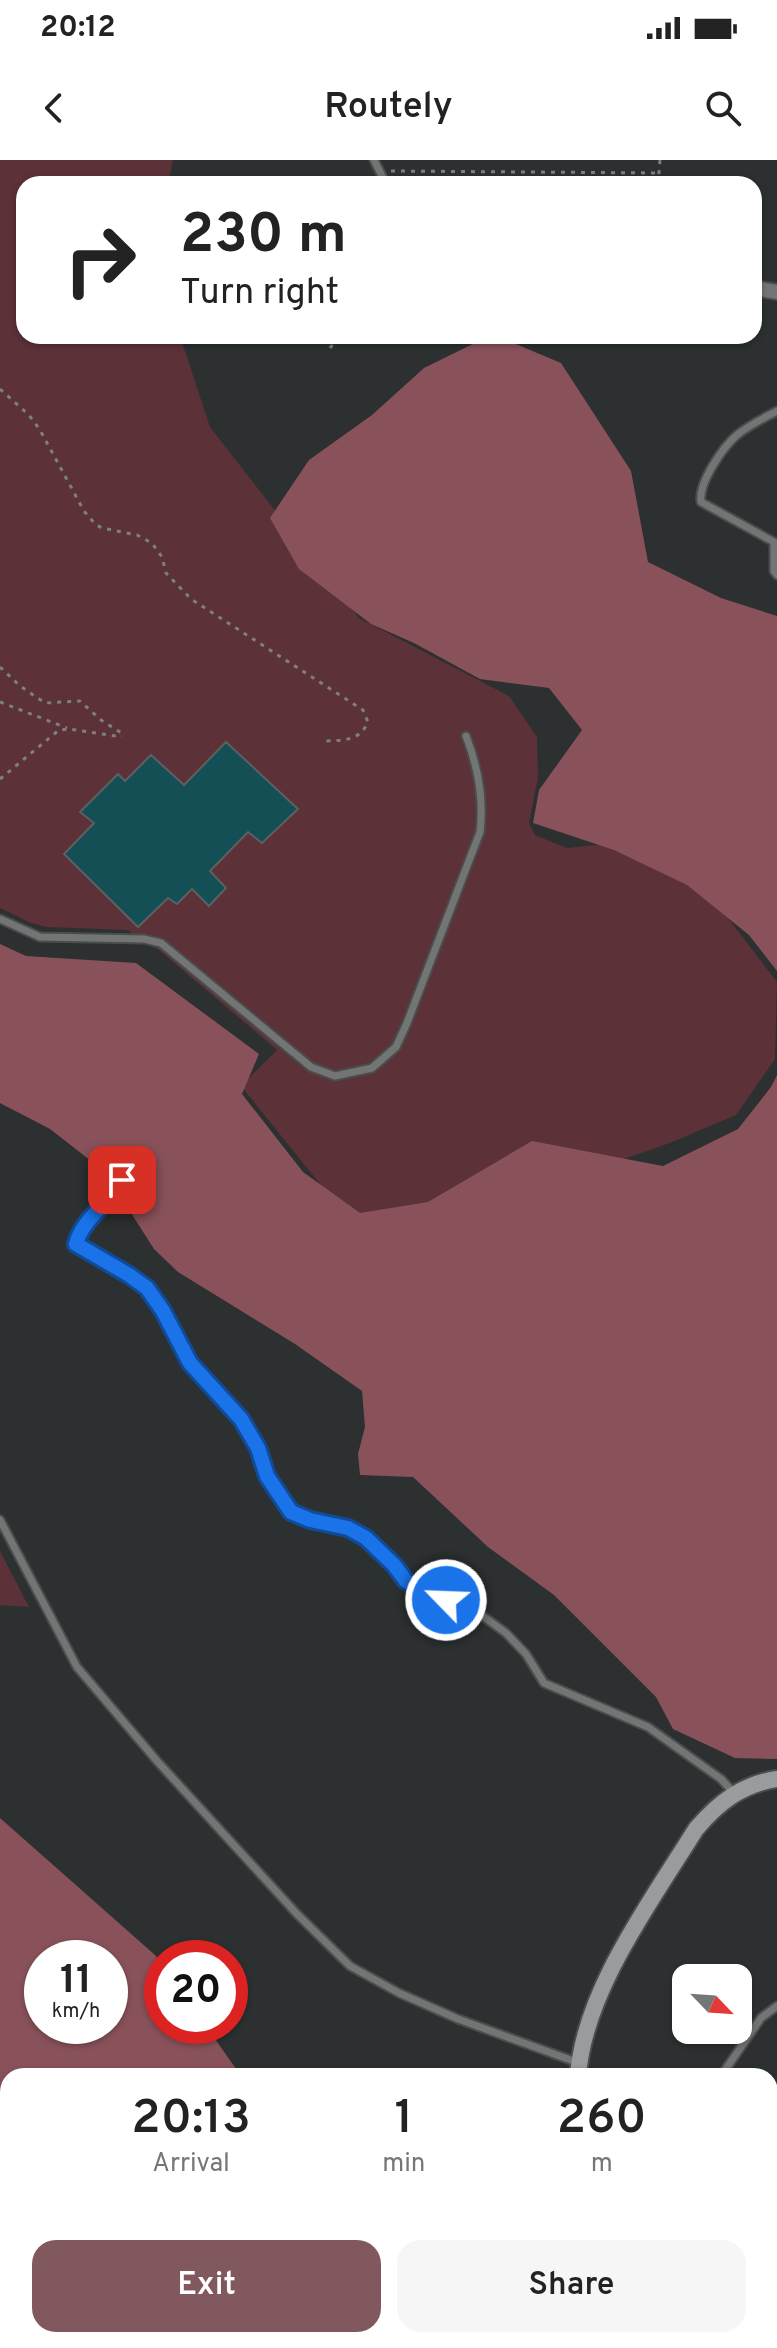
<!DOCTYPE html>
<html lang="en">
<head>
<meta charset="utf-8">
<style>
  :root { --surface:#fff; --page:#f6f6f6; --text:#222; --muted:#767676; --accent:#80585e }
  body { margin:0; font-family:Overpass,sans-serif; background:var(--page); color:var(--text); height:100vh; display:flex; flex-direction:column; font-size:30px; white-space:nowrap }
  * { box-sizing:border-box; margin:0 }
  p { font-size:26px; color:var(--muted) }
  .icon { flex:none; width:44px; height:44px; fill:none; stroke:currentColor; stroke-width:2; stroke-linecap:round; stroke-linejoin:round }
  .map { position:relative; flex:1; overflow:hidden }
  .drawer { position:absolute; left:0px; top:1908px; width:778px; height:280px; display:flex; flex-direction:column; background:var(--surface); border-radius:24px 24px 0 0; box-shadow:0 2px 6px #0004 }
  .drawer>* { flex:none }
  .hud { position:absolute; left:16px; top:16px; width:746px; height:168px; border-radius:24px; box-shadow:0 2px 6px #0004; background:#fff; color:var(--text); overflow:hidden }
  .needle { width:52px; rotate:115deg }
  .buttons { position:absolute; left:672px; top:1804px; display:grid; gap:16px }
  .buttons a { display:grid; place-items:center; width:80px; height:80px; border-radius:16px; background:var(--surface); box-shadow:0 2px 6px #0004; font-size:40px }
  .speed { position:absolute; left:24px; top:1780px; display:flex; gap:16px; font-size:40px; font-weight:700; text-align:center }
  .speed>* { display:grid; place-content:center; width:104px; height:104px; border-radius:50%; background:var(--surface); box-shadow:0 2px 6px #0004; line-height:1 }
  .speed small { font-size:20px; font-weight:400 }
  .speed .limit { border:12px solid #d22; background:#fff; color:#111 }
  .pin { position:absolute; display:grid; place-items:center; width:68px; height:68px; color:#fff; margin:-34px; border-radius:16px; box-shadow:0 4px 12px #0006 }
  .me { position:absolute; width:88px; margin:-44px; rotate:294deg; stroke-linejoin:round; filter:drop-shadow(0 0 6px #0008) }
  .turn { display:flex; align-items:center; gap:28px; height:168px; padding:0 32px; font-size:36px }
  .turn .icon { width:104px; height:104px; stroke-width:2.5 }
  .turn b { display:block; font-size:56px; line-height:68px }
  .eta { display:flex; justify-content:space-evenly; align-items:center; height:136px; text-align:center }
  .eta b { font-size:48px; font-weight:600; line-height:56px }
  .action { display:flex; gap:16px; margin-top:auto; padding:16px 32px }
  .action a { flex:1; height:92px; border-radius:24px; background:var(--accent); color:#fff; font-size:32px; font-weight:600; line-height:92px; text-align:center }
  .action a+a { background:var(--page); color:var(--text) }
  .status { display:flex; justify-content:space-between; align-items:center; height:56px; padding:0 40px; background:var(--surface); direction:ltr }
  .status svg { height:22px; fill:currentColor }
  header { display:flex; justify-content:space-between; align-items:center; height:104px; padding:0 32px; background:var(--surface); font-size:36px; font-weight:600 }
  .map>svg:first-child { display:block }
  .green { fill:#5c3138 }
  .forest { fill:#89525a; fill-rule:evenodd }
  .building { fill:#134f54; stroke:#5c6061; stroke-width:2 }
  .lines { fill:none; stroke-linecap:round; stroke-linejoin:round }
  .lane-casing { stroke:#4a4d4e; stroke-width:11 }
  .street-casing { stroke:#4a4d4e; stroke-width:18 }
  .secondary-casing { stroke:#4a4d4e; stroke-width:20 }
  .highway-casing { stroke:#4a4d4e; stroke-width:28 }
  .path { stroke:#7d8081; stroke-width:3; stroke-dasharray:4 6; stroke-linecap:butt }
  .lane { stroke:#737575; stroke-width:7 }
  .street { stroke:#737575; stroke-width:14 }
  .secondary { stroke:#999c9c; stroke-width:16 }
  .highway { stroke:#d1d6d6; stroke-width:24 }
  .route-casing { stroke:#114b97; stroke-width:20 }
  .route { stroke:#1a73e8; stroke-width:14 }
</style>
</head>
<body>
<div class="status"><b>20:12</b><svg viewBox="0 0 49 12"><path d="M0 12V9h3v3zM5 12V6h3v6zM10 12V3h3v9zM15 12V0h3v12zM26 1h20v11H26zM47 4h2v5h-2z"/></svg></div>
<header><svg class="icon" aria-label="back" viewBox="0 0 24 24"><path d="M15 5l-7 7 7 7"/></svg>Routely<svg class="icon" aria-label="search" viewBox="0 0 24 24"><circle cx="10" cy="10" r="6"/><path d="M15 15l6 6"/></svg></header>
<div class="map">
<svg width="777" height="2188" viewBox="0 0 777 2188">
  <rect width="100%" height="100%" fill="#2c3030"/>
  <!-- green -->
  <path class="green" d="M0,0H173L168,24H24V176H180L210,267L359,458L509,536L537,577L538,617L529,663L535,675L567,688L624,682L691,710L777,822L775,899L736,955L670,983L519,1035L361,1059L328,1034L241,926L277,890L159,790L127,770L46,767L31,763L0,748Z
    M0,1391L29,1447L0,1445Z"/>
  <!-- forest -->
  <path class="forest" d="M489,176H497L561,203L631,311L648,402L721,438L777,456V811L749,775L687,725L614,690L533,663L539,630L582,570L549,528L480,519L414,483L371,464L299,409L270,358L309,300L372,255L424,208Z
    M0,784L26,796L136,803L259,894L242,934L303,1012L360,1053L428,1042L532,981L663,1006L738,969L771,927L777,915V1599L735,1598L673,1569L656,1537L554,1435L488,1387L413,1317L360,1315L358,1294L365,1267L362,1231L295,1184L178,1112L154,1089L110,1020L95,1004L50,969L0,943Z
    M0,1658L155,1795L162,1804V1866H206L241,1916H8V1942L0,1935ZM42,1798H110V1866H42Z"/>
  <!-- building -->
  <path class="building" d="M226,582L298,649L262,683L248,672L210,711L226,728L209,746L192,729L177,744L168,738L138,767L64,694L94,663L80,652L118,614L125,621L151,595L184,625Z"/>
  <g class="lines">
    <!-- lane casing -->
    <g class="lane-casing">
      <path id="lane" d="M374,0L386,24
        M777,251C764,258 749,265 737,275C723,287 698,323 701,342L774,382V411L777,415
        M0,759L40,777L144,779L161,783L311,907L335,916L372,908L396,887L407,863L480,672C484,639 478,607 466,576
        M122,1020C110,1043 82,1059 76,1084L147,1128L163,1151L190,1203L241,1259L258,1288L267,1316L291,1352L310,1360L348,1368L366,1378L394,1405L406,1421L476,1451L506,1473L526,1494L544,1523L648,1567L721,1619L734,1633
        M0,1360L77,1507L157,1601L297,1754L350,1806L399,1833L458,1859L579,1903
        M721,1916L761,1858L777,1846"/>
    </g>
    <!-- street casing -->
    <g class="street-casing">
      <path id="street" d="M754,128L777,132
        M501,2180V2188"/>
    </g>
    <!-- secondary casing -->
    <g class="secondary-casing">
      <path id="secondary" d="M578,1916C584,1831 652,1740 696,1669C718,1643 742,1624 777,1619"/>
    </g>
    <!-- highway casing -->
    <g class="highway-casing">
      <path id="highway" d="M770,2109L777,2108
        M0,2169H8"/>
    </g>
    <!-- path -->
    <path class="path" d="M391,11L659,13
      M658,24L660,0
      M330,188L339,176
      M0,229L29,255L40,270L84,351L95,364L102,368L137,375L152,383L162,397L166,413L191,439L363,550L368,562C360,581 344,580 326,581
      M0,507L20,526L45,543L80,541L101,560L123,574
      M0,542L67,568
      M0,619L59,570L69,569L122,577
      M177,2188L179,2180"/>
    <!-- lane -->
    <use href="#lane" class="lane"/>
    <!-- street -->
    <use href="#street" class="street"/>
    <!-- secondary -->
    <use href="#secondary" class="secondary"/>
    <!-- highway -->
    <use href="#highway" class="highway"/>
  </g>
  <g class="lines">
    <!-- route casing -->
    <g class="route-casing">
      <path id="route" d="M122,1020C110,1043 82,1059 76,1084L129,1115L147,1128L163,1151L190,1203L241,1259L258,1288L267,1316L291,1352L310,1360L348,1368L366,1378L394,1405L406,1421L446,1440"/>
    </g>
    <!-- route -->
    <use href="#route" class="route"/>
  </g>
</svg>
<div class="buttons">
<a><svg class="needle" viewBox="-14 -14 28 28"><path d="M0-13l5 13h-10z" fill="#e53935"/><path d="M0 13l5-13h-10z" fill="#767676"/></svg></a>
</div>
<div class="speed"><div>11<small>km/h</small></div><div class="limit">20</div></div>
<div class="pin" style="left:122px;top:1020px;background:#d93025"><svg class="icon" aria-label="arrive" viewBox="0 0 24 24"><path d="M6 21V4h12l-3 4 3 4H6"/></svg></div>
<svg class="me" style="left:446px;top:1440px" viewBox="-20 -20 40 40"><circle r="17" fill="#1a73e8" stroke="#fff" stroke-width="3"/><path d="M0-11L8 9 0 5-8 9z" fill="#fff"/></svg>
<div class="hud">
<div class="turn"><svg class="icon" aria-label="right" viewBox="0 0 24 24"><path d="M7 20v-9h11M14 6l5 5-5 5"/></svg><div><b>230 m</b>Turn right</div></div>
</div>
<section class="drawer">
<div class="eta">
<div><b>20:13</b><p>Arrival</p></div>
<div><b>1</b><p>min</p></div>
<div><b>260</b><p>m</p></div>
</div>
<div class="action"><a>Exit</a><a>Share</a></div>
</section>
</div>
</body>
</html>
